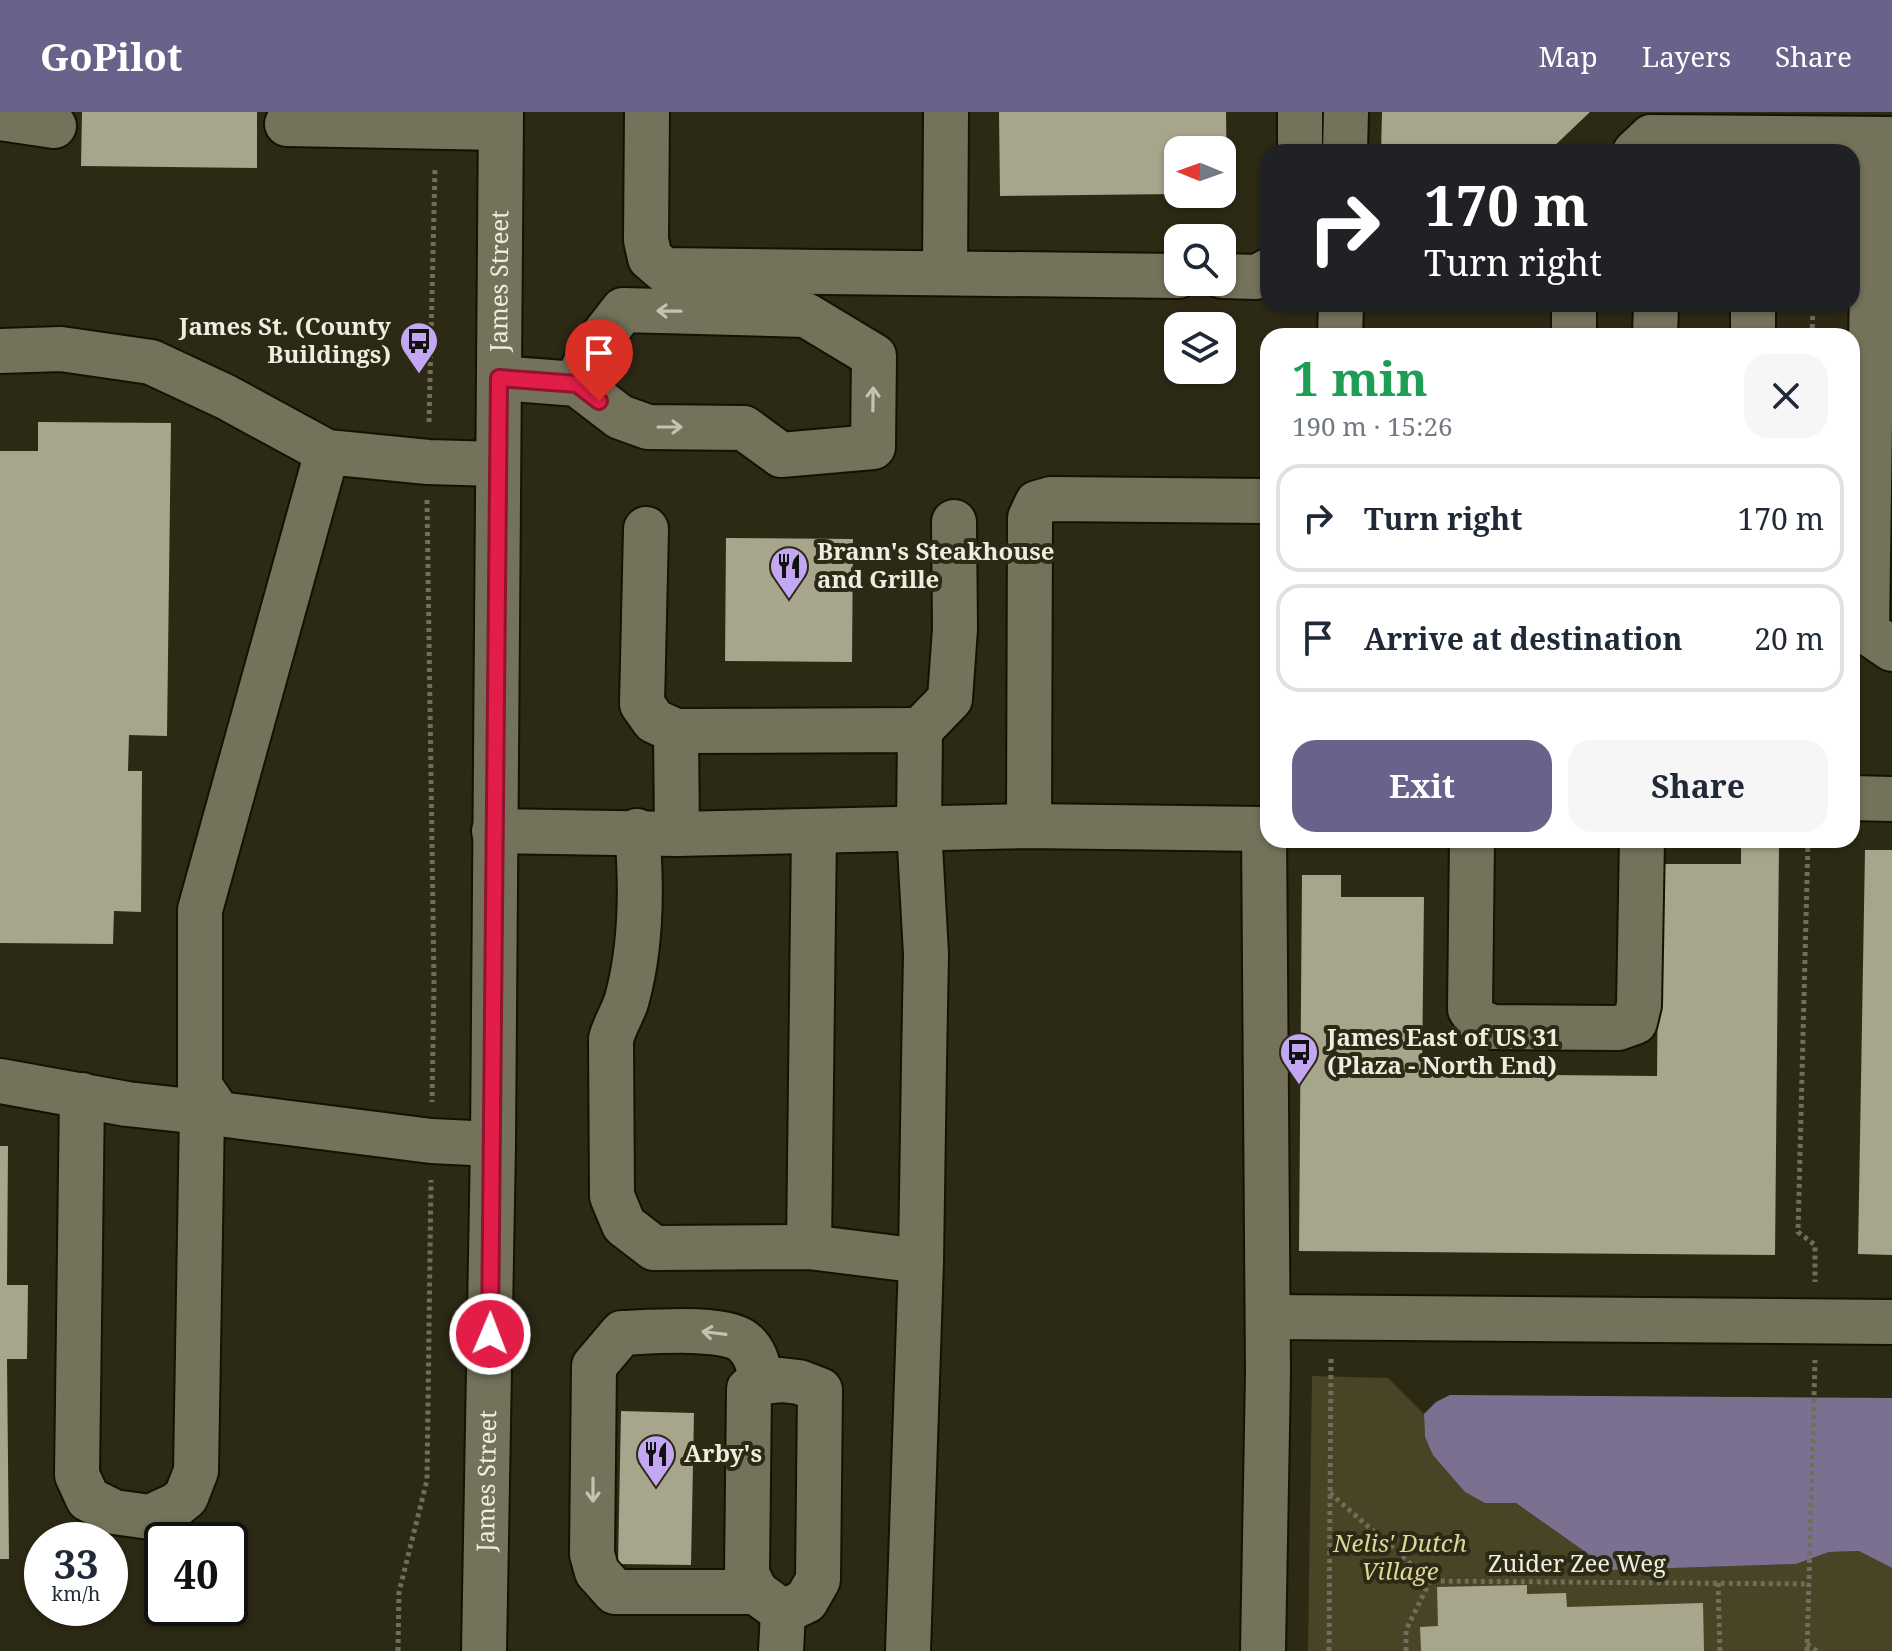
<!DOCTYPE html>
<html lang="en">
<head>
<meta charset="utf-8">
<style>
  :root { --surface:#fff; --page:#f6f6f7; --text:#1f2937; --muted:#747a83; --line:#e0e1e3; --accent:#69628b }
  body { margin:0; font-family:"Noto Serif",serif; background:var(--page); color:var(--text); height:100vh; display:flex; flex-direction:column; font-size:30px; white-space:nowrap }
  * { box-sizing:border-box; margin:0 }
  p { font-size:26px; color:var(--muted) }
  .icon { flex:none; width:44px; height:44px; fill:none; stroke:currentColor; stroke-width:2; stroke-linecap:round; stroke-linejoin:round }
  .map { position:relative; flex:1; overflow:hidden }
  .details { position:absolute; left:1260px; top:216px; width:600px; height:520px; display:flex; flex-direction:column; background:var(--surface); border-radius:24px; box-shadow:0 2px 6px #0004 }
  .details>* { flex:none }
  .top-card { position:absolute; left:1260px; top:32px; width:600px; height:168px; border-radius:24px; box-shadow:0 2px 6px #0004; background:#202124; color:#fff; overflow:hidden }
  .needle { width:52px; rotate:271deg }
  .fabs { position:absolute; left:1164px; top:24px; display:grid; gap:16px }
  .fabs a { display:grid; place-items:center; width:72px; height:72px; border-radius:16px; background:var(--surface); box-shadow:0 2px 6px #0004; font-size:40px }
  .speed { position:absolute; left:24px; top:1410px; display:flex; gap:16px; font-size:40px; font-weight:700; text-align:center }
  .speed>* { display:grid; place-content:center; width:104px; height:104px; border-radius:50%; background:var(--surface); box-shadow:0 2px 6px #0004; line-height:1 }
  .speed small { font-size:20px; font-weight:400 }
  .speed .limit { border:4px solid #111; border-radius:12px; background:#fff; color:#111 }
  .pin { position:absolute; display:grid; place-items:center; width:68px; height:68px; color:#fff; margin:-82px -34px; border-radius:50% 50% 50% 0; rotate:-45deg; box-shadow:0 0 8px #0007 }
  .pin .icon { rotate:45deg }
  .me { position:absolute; width:88px; margin:-44px; rotate:1deg; stroke-linejoin:round; filter:drop-shadow(0 0 6px #0008) }
  .turn { display:flex; align-items:center; gap:28px; height:168px; padding:0 32px; font-size:36px }
  .turn .icon { width:104px; height:104px; stroke-width:2.5 }
  .turn b { display:block; font-size:56px; line-height:68px }
  .round { display:grid; place-items:center; flex:none; width:84px; height:84px; border-radius:24px; background:var(--page) }
  .head { display:flex; align-items:center; justify-content:space-between; height:136px; padding:0 32px }
  h1 { font-size:48px; font-weight:700; line-height:60px; color:#1e9e55 }
  .action { display:flex; gap:16px; margin-top:auto; padding:16px 32px }
  .action a { flex:1; height:92px; border-radius:24px; background:var(--accent); color:#fff; font-size:32px; font-weight:700; line-height:92px; text-align:center }
  .action a+a { background:var(--page); color:var(--text) }
  ul { padding:0; list-style:none }
  li { display:flex; align-items:center; gap:24px; height:108px; margin:0 16px 12px; padding:0 16px; border:4px solid var(--line); border-radius:24px }
  li div { flex:1 }
  li b { display:block; font-size:30px }
  li em { font-style:normal }
  header { display:flex; align-items:center; gap:48px; box-sizing:border-box; height:112px; padding:0 40px; background:var(--accent); color:#fff }
  header strong { font-size:38px }
  nav { display:flex; gap:44px; margin-inline-start:auto; font-size:28px }
  .map>svg:first-child { display:block }
  .green { fill:#484425 }
  .water { fill:#7c7091 }
  .building { fill:#a7a58c }
  .lines { fill:none; stroke-linecap:round; stroke-linejoin:round }
  .minor-casing { stroke:#141201; stroke-width:48 }
  .path { stroke:#706d5c; stroke-width:5; stroke-dasharray:4 4; stroke-linecap:butt }
  .minor { stroke:#74725b; stroke-width:44 }
  .oneway { stroke:#c4c2b1 }
  .route-casing { stroke:#92132f; stroke-width:20 }
  .route { stroke:#e11d48; stroke-width:14 }
  .labels { text-anchor:middle; stroke-width:8; stroke-linejoin:round; paint-order:stroke }
  .street-label { font-size:24px; fill:#efede0; stroke:#2c2915 }
  .poi-label { font-size:24px; font-weight:bold; fill:#efede0; stroke:#2c2915; text-anchor:start }
  .park-label { font-size:24px; font-style:italic; fill:#ddd696; stroke:#2c2915 }
</style>
</head>
<body>
<header>
<strong>GoPilot</strong>
<nav><a>Map</a><a>Layers</a><a>Share</a></nav>
</header>
<div class="map">
<svg width="1892" height="1539" viewBox="0 0 1892 1539">
  <rect width="100%" height="100%" fill="#2c2915"/>
  <!-- green -->
  <path class="green" d="M1312,1264L1388,1266L1424,1302L1425,1325L1486,1391H1516L1611,1458L1796,1452L1829,1440L1859,1439L1892,1456V1539H1308Z"/>
  <!-- water -->
  <path class="water" d="M1450,1283L1892,1286V1456L1859,1439L1829,1440L1796,1452L1611,1458L1516,1391H1485L1465,1380L1433,1343L1425,1325L1424,1302L1436,1290Z"/>
  <!-- building -->
  <path class="building" d="M82,0H257V56L81,54Z
    M999,0H1226L1227,82H1222V38H1178V82L1000,84Z
    M1382,0H1590L1548,40H1381Z
    M38,310L171,311L167,624L129,623L128,659H142L141,800L114,799L113,832L0,831V339H38Z
    M726,426L853,427L852,550L725,549Z
    M1741,731H1779L1775,1143L1299,1139L1302,763H1341V785H1424L1422,962L1657,964L1659,752H1741Z
    M1865,738H1892V1143L1858,1142Z
    M0,1034H8L7,1173H28L27,1247H7L9,1447H0Z
    M621,1299L694,1301L691,1453L618,1452Z
    M1527,1473V1482L1566,1481L1567,1495L1703,1491L1704,1539H1421L1420,1515L1438,1514L1437,1475Z"/>
  <g class="lines">
    <!-- minor casing -->
    <g class="minor-casing">
      <g id="minor">
        <path d="M647,0L646,128L650,146L664,158L1178,164"/>
        <path d="M0,6L54,14"/>
        <path d="M287,12L500,16"/>
        <path d="M1874,27L1867,520L1892,537"/>
        <path d="M1300,40V0"/>
        <path d="M1345,40L1346,0"/>
        <path d="M1635,40L1651,25L1892,27"/>
        <path d="M945,161L946,0"/>
        <path d="M1222,164L1257,165L1268,159"/>
        <path d="M1340,224L1341,192"/>
        <path d="M1574,224V192"/>
        <path d="M1655,224L1656,192"/>
        <path d="M1753,224V192"/>
        <path d="M0,239L61,237L151,250L226,285L327,340L428,350L498,352"/>
        <path d="M499,266L577,272L620,305L648,315L744,316L781,343L873,335L874,244L806,203L623,198L589,242L577,272"/>
        <path d="M327,340L200,798V974L219,1002L431,1029L493,1032"/>
        <path d="M646,417L642,592L654,609L676,619L677,722"/>
        <path d="M920,618L950,587L955,517L954,410"/>
        <path d="M676,619L920,618L919,716L926,842L924,950L921,1149L908,1539"/>
        <path d="M1852,686L1892,687"/>
        <path d="M1029,714L1030,406L1037,391L1051,387L1268,389"/>
        <path d="M494,719L677,722L1029,714L1264,717L1268,1261L1263,1539"/>
        <path d="M637,719C642,775 642,832 627,887C624,899 615,912 611,927L612,1084L624,1113L654,1136L809,1135L921,1149"/>
        <path d="M1472,728L1470,897L1479,910L1493,915L1618,916L1635,910L1639,893L1642,728"/>
        <path d="M0,969L127,992L219,1002"/>
        <path d="M82,983L77,1363L88,1387L114,1400L150,1405L176,1393L186,1385L196,1359L202,1000"/>
        <path d="M809,1135L814,719"/>
        <path d="M1268,1205L1892,1210"/>
        <path d="M781,1268L799,1270L820,1278L818,1468L806,1489L783,1500L756,1480L747,1462L749,1277L762,1270Z"/>
        <path d="M756,1480H615L597,1460L592,1442L594,1254L622,1221C649,1220 728,1213 745,1231C757,1242 758,1255 762,1270"/>
        <path id="s1" d="M484,1539L493,1032L501,0"/>
        <path d="M781,1539L783,1500"/>
      </g>
    </g>
    <!-- path -->
    <path class="path" d="M1812,224L1813,192
      M429,310L435,56
      M427,388L434,871L432,990
      M1808,728L1798,1120L1815,1133V1170
      M1330,1381L1430,1469L1809,1472
      M1718,1471L1720,1539
      M1807,1532L1817,1539
      M398,1539L399,1480L427,1368L431,1068
      M1329,1539L1331,1244
      M1406,1539V1518L1430,1469
      M1807,1539L1815,1248"/>
    <!-- minor -->
    <use href="#minor" class="minor"/>
  </g>
  <!-- one-way arrows -->
  <defs><path id="oneway-shaft" d="M-6 0H5M1.5-3L5.5 0L1.5 3" fill="none" stroke-width="1.6" stroke-linecap="round" stroke-linejoin="round" transform="scale(2)"/></defs>
  <g class="oneway">
    <use href="#oneway-shaft" transform="translate(669 199) rotate(-179)"/>
    <use href="#oneway-shaft" transform="translate(873 287) rotate(-89)"/>
    <use href="#oneway-shaft" transform="translate(670 315)"/>
    <use href="#oneway-shaft" transform="translate(714 1221) rotate(-173)"/>
    <use href="#oneway-shaft" transform="translate(593 1378) rotate(90)"/>
  </g>
  <g class="lines">
    <!-- route casing -->
    <g class="route-casing">
      <path id="route" d="M490,1222L499,266L577,272L599,289"/>
    </g>
    <!-- route -->
    <use href="#route" class="route"/>
  </g>
  <!-- icons -->
  <defs>
    <g id="bus-pin" transform="scale(2)"><path d="M0 17L-7.5 6A9.5 9.5 0 1 1 7.5 6Z" fill="#c3a7f2" stroke="#2c2915"/><path d="M-5-6H5V4H4V6H2V4H-2V6H-4V4H-5ZM-3.5-4V0h7V-4ZM-3.5 1.2v1.5H-2V1.2ZM2 1.2v1.5H3.5V1.2Z" fill="#111"/></g>
    <g id="restaurant-pin" transform="scale(2)"><path d="M0 17L-7.5 6A9.5 9.5 0 1 1 7.5 6Z" fill="#c3a7f2" stroke="#2c2915"/><path d="M-5-6h1v4h1v-4h1v4h1v-4h1v5L-1.5 .5V6h-2V.5L-5-1ZM5-6V6H3V1.5H1.5Q1.5-4 5-6Z" fill="#111"/></g>
  </defs>
  <g fill-rule="evenodd">
    <use href="#bus-pin" x="419" y="229"/>
    <use href="#restaurant-pin" x="789" y="454"/>
    <use href="#bus-pin" x="1299" y="940"/>
    <use href="#restaurant-pin" x="656" y="1342"/>
  </g>
  <g class="labels">
    <!-- street labels -->
    <g class="street-label">
      <text dy="8" stroke="none"><textPath href="#s1" startOffset="1370">James Street</textPath></text>
      <text dy="8" stroke="none"><textPath href="#s1" startOffset="170">James Street</textPath></text>
      <text x="1577" y="1460">Zuider Zee Weg</text>
    </g>
    <!-- poi labels -->
    <g class="poi-label">
      <text x="391" y="223" text-anchor="end">James St. (County<tspan x="391" dy="28">Buildings)</tspan></text>
      <text x="817" y="448">Brann's Steakhouse<tspan x="817" dy="28">and Grille</tspan></text>
      <text x="1327" y="934">James East of US 31<tspan x="1327" dy="28">(Plaza - North End)</tspan></text>
      <text x="684" y="1350">Arby's</text>
    </g>
    <!-- park labels -->
    <g class="park-label">
      <text x="1400" y="1440">Nelis' Dutch<tspan x="1400" dy="28">Village</tspan></text>
    </g>
  </g>
</svg>
<div class="fabs">
<a><svg class="needle" viewBox="-14 -14 28 28"><path d="M0-13l5 13h-10z" fill="#e53935"/><path d="M0 13l5-13h-10z" fill="#747a83"/></svg></a>
<a><svg class="icon" aria-label="search" viewBox="0 0 24 24"><circle cx="10" cy="10" r="6"/><path d="M15 15l6 6"/></svg></a>
<a><svg class="icon" aria-label="layers" viewBox="0 0 24 24"><path d="M12 4l9 5-9 5-9-5zM3 14l9 5 9-5"/></svg></a>
</div>
<div class="speed"><div>33<small>km/h</small></div><div class="limit">40</div></div>
<div class="pin" style="left:599px;top:289px;background:#d93025"><svg class="icon" aria-label="arrive" viewBox="0 0 24 24"><path d="M6 21V4h12l-3 4 3 4H6"/></svg></div>
<svg class="me" style="left:490px;top:1222px" viewBox="-20 -20 40 40"><circle r="17" fill="#e11d48" stroke="#fff" stroke-width="3"/><path d="M0-11L8 9 0 5-8 9z" fill="#fff"/></svg>
<div class="top-card">
<div class="turn"><svg class="icon" aria-label="right" viewBox="0 0 24 24"><path d="M7 20v-9h11M14 6l5 5-5 5"/></svg><div><b>170 m</b>Turn right</div></div>
</div>
<section class="details">
<div class="head"><div><h1>1 min</h1><p>190 m · 15:26</p></div><a class="round"><svg class="icon" aria-label="close" viewBox="0 0 24 24"><path d="M6 6l12 12M18 6L6 18"/></svg></a></div>
<ul>
<li><svg class="icon" aria-label="right" viewBox="0 0 24 24"><path d="M7 20v-9h11M14 6l5 5-5 5"/></svg><div><b>Turn right</b></div><em>170 m</em></li>
<li><svg class="icon" aria-label="arrive" viewBox="0 0 24 24"><path d="M6 21V4h12l-3 4 3 4H6"/></svg><div><b>Arrive at destination</b></div><em>20 m</em></li>
</ul>
<div class="action"><a>Exit</a><a>Share</a></div>
</section>
</div>
</body>
</html>
